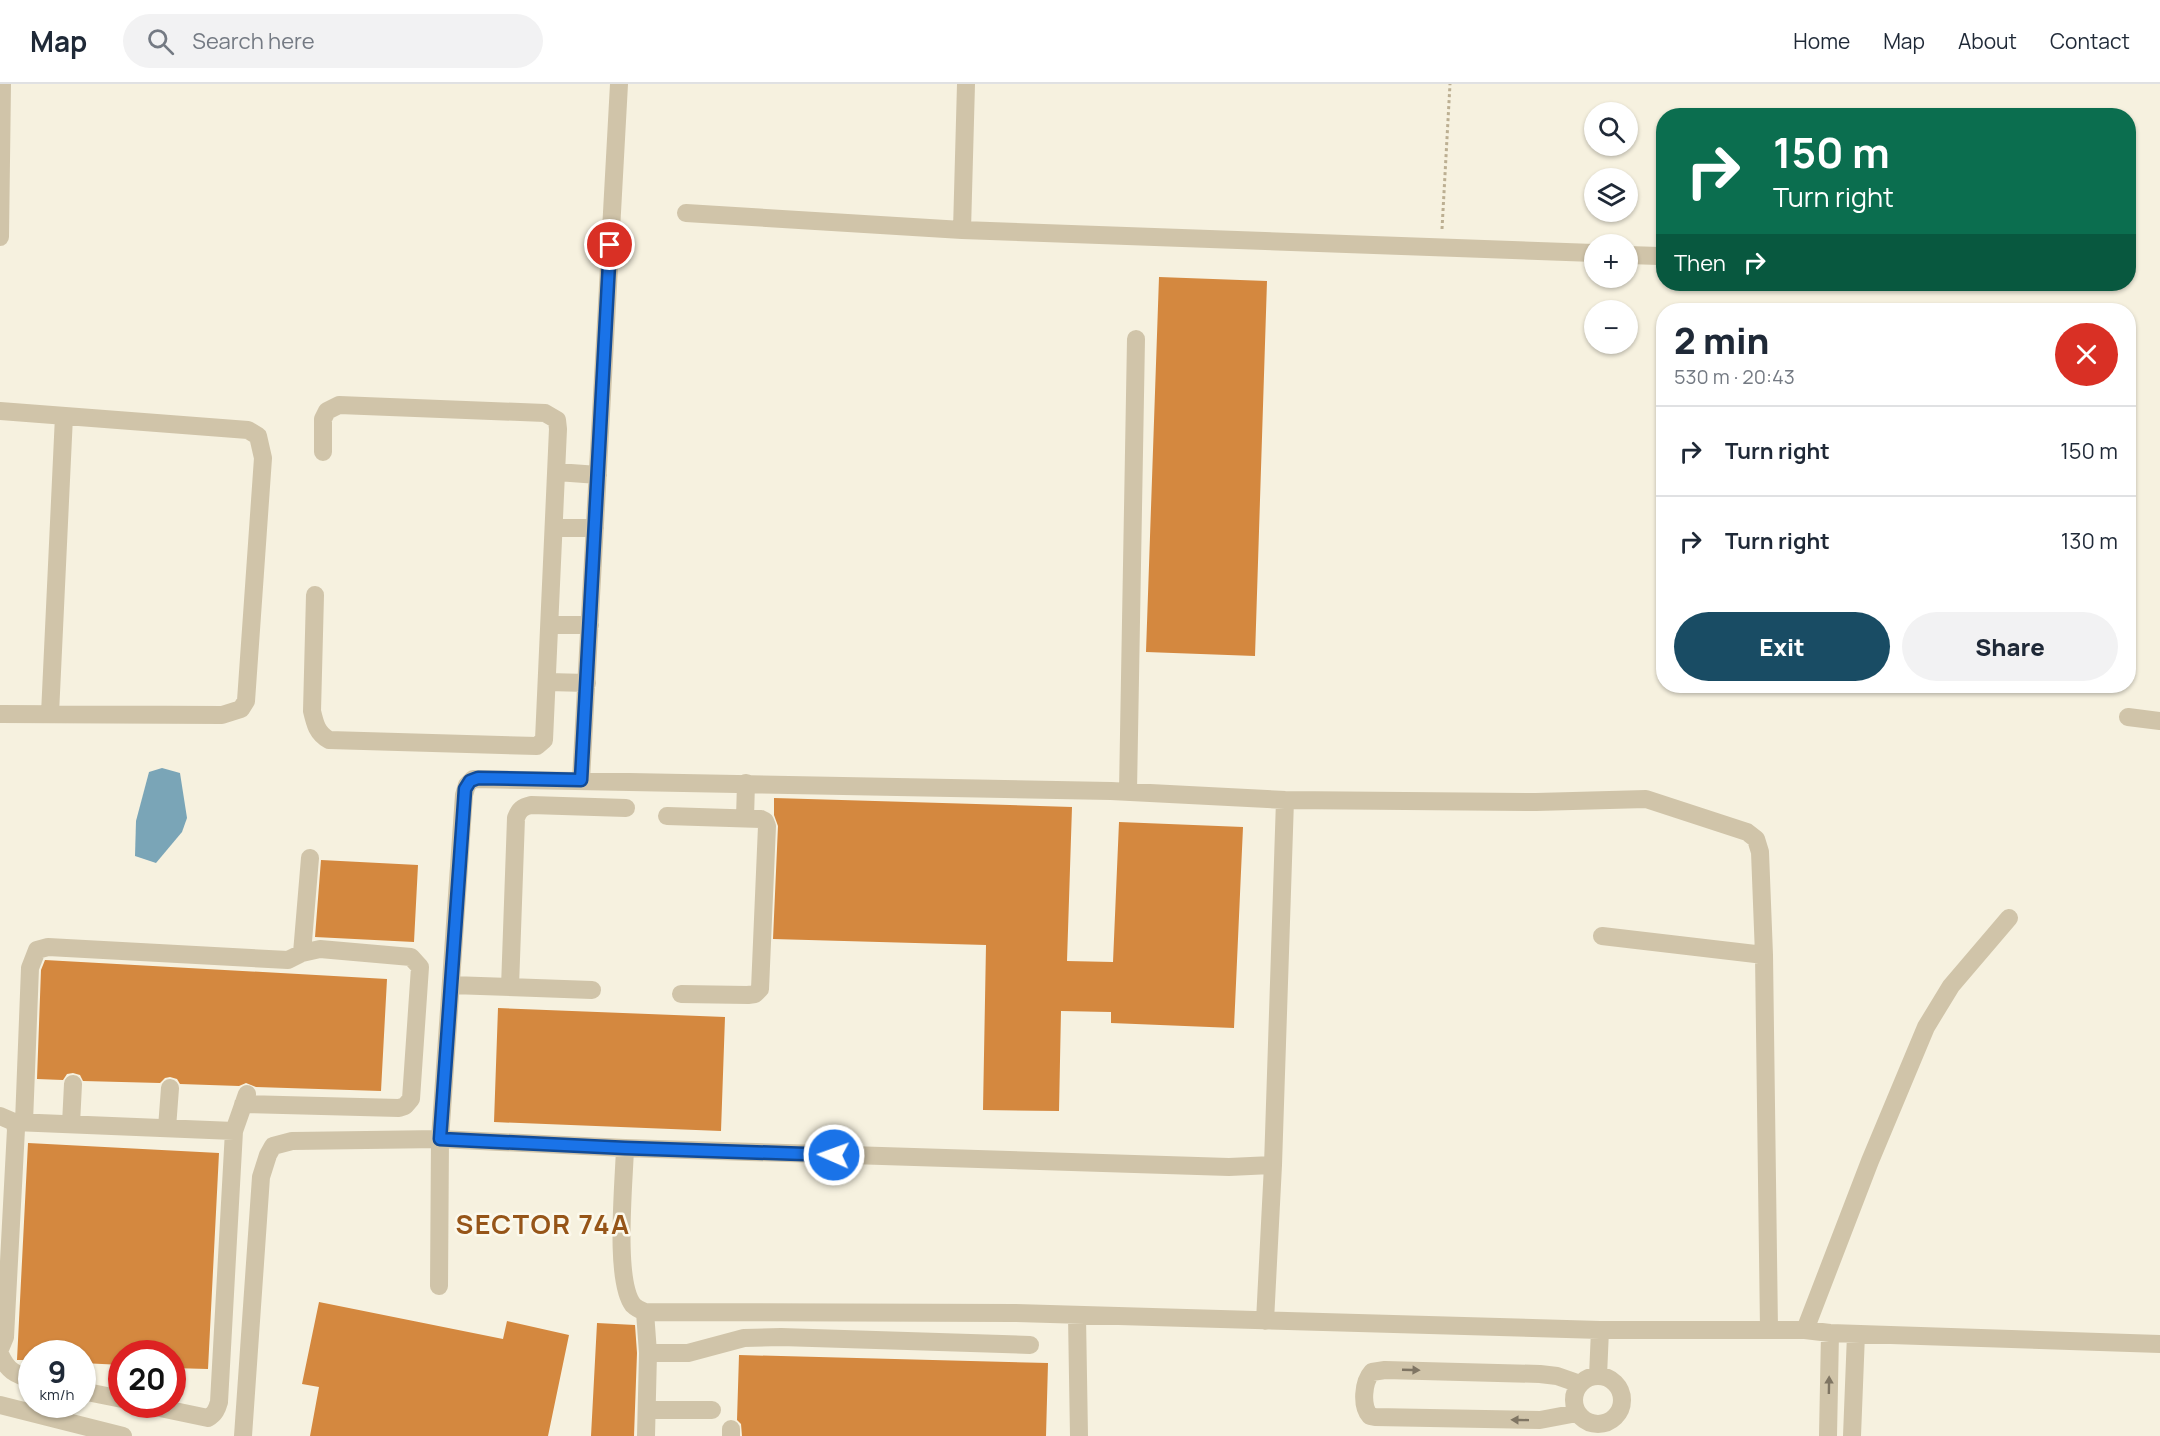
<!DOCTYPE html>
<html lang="en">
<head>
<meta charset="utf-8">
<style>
  :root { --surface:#fff; --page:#f2f2f3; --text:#1f2937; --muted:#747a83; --line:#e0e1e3; --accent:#194c64 }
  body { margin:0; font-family:Manrope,sans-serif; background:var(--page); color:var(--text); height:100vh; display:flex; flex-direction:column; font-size:22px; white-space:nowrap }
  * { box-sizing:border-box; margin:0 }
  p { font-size:20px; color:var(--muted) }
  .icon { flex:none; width:33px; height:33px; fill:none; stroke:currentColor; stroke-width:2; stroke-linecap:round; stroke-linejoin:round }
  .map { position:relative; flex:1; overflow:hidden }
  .sheet { position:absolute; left:1656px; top:219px; width:480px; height:390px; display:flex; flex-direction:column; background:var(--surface); border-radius:24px; box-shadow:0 2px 4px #0004 }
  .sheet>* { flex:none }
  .banner { position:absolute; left:1656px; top:24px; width:480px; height:183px; border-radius:24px; box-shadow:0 2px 4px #0004; background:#0b6e4f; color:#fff; overflow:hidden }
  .buttons { position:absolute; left:1584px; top:18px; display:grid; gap:12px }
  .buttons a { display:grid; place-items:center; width:54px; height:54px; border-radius:50%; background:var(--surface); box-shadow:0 2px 4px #0004; font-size:30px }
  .speed { position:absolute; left:18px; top:1256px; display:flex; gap:12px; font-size:30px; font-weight:700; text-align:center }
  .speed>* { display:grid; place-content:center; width:78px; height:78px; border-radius:50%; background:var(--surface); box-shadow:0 2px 4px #0004; line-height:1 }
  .speed small { font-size:15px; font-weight:400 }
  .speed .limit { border:9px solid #d22; background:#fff; color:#111 }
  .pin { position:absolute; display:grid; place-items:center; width:51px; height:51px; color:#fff; margin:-26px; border:3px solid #fff; border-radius:50%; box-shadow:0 2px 6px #0007 }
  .me { position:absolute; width:66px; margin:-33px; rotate:272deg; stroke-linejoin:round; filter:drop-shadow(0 0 4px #0008) }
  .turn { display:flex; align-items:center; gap:21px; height:126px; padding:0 18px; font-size:27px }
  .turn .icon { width:78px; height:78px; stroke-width:2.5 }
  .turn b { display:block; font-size:42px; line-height:51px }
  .then { display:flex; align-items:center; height:57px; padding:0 18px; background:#0003; gap:12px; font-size:22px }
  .round { display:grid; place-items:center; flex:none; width:63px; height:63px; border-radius:32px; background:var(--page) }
  .summary { display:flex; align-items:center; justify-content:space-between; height:102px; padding:0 18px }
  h1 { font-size:36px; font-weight:800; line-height:45px }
  .button { display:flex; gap:12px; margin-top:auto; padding:12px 18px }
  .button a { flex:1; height:69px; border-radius:36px; background:var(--accent); color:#fff; font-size:24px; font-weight:800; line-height:69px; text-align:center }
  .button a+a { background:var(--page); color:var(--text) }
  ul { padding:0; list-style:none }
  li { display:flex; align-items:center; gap:18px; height:90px; padding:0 18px; border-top:2px solid var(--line) }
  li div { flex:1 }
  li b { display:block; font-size:22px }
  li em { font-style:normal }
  header { display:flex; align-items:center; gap:36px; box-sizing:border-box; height:84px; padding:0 30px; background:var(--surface); border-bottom:2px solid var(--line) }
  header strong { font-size:28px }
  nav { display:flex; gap:33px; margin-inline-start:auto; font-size:21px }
  .search { width:420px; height:54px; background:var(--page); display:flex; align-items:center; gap:15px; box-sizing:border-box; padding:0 21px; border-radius:33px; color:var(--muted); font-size:22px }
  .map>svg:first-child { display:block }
  .water { fill:#7aa5b7 }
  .building { fill:#d4883f }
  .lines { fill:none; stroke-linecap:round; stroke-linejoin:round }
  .path { stroke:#bcaf92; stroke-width:3; stroke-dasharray:3 3; stroke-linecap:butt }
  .minor { stroke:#d0c4a9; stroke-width:18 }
  .oneway { fill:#7f7563 }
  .route-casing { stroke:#114b97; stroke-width:15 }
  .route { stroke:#1a73e8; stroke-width:10 }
  .labels { text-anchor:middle; stroke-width:5; stroke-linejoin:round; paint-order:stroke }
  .district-label { font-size:27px; font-weight:bold; letter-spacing:1.5px; fill:#965518; stroke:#fcf9ec }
</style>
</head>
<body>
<header>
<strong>Map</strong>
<div class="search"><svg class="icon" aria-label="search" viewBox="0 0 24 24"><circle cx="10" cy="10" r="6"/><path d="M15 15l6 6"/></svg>Search here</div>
<nav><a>Home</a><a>Map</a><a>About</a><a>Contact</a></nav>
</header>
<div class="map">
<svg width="2160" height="1352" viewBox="0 0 2160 1352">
  <rect width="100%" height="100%" fill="#f6f1df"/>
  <!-- water -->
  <path class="water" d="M162,684L180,689L187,734L182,748L156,779L135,772L136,737L149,688Z"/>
  <!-- building -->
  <path class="building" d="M1159,193L1267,197L1255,572L1146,568Z
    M774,714L1072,723L1067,877L1113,878L1119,738L1243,743L1234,944L1111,939V928L1061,927L1059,1027L983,1026L986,861L773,855L778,742L774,731Z
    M321,776L418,781L414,858L315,853Z
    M45,876L387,895L381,1007L256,1003L246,999L239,1002L180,1000L177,995L170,993L165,994L160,999L83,997L80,991L73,989L67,990L63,996L37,995L41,886Z
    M498,924L725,933L721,1047L494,1038Z
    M28,1059L219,1069L208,1285L172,1284V1269H122V1281L82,1279V1269H32V1276H17Z
    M319,1218L503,1255L507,1237L569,1251L548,1352H310L319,1303L302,1300Z
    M597,1239L635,1241L637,1269L634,1352H591Z
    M739,1271L1048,1279L1046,1352H742L741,1340L737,1336Z"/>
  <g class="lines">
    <!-- path -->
    <path class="path" d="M1442,145L1450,0"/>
    <!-- minor -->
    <path class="minor" d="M686,129L962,146L1594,169
      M962,146L966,0
      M0,153L2,0
      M1628,171L1659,172
      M0,327L248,346L258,352L263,374L246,617L241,625L222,631L0,630
      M557,388L598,391
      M554,444H595
      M315,511L312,627C315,640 317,649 329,656L537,662L544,656L558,345L557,336L545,329L339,321L327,327L323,335V368
      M550,541H590
      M548,598L587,599
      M50,630L64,332
      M2128,633L2160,637
      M581,696L619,0
      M1128,707L1136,255
      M667,732L761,735L765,737L767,742L760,905L755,910L748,911L681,910
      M745,734L746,699
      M1602,852L1764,871
      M302,869L310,774
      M451,901L592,906
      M510,903L516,734C519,726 522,723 531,721L626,724
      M0,1032L14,1038L16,1045L5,1253L0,1265
      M14,1038L234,1047
      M24,1038L30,884L37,866L48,863L288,876L302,869L320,865L411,873L420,883L411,1015L405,1022L399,1024L243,1020
      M71,1040L73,1000
      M167,1044L170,1004
      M625,1064C624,1099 614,1196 633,1221C637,1225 640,1226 645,1228L1015,1229L1600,1246H1805L1830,1249L2160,1260
      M439,1202L440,1055L464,711L467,701L473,695L1111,707L1285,716L1536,718L1646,715L1747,748L1756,755L1760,768L1764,871L1769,1246
      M645,1228L648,1269L646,1352
      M1077,1232L1079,1352
      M1265,1237L1273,1081L1285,716
      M1805,1246L1870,1077L1926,943L1951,902L2009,834
      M648,1269H688L744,1254L781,1253L1030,1261
      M0,1270C7,1286 15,1291 32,1295
      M1574 1316a24 24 0 1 1 48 0a24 24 0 1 1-48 0Z
      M1598,1292L1600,1246
      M82,1307L122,1315
      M141,1320L208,1334C215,1330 217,1325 219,1318L234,1047L247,1010
      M0,1321L123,1352
      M647,1326H712
      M1577,1329L1540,1336L1375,1333L1370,1332C1361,1322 1363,1298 1372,1288L1385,1286L1540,1290L1557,1292L1580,1300
      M731,1345V1352
      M243,1352L261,1093L268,1071L273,1062L292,1057L440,1055L625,1064L1229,1083L1273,1081
      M1828,1352L1830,1249
      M1852,1352L1856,1250"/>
  </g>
  <!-- one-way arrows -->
  <defs><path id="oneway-solid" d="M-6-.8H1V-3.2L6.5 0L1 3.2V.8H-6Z" transform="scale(1.5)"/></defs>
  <g class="oneway">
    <use href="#oneway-solid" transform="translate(1411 1286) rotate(2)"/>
    <use href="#oneway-solid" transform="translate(1829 1301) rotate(-89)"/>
    <use href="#oneway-solid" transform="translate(1520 1336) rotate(-179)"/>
  </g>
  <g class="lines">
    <!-- route casing -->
    <g class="route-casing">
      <path id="route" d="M610,161L581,696L478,694L470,697L465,705L440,1055L625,1064L834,1071"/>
    </g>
    <!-- route -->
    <use href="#route" class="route"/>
  </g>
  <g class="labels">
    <!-- district labels -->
    <g class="district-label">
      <text x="543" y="1150">SECTOR 74A</text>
    </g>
  </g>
</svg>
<div class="buttons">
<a><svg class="icon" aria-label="search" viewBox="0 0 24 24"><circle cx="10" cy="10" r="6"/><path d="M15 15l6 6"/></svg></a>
<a><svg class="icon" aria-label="layers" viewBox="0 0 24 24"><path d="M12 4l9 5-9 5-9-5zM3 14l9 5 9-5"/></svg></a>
<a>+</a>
<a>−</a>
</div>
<div class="speed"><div>9<small>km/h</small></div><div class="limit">20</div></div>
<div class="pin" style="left:610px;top:161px;background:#d93025"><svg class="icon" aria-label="arrive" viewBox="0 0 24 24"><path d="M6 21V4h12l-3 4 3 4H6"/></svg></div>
<svg class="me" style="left:834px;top:1071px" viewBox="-20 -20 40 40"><circle r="17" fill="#1a73e8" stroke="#fff" stroke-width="3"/><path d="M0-11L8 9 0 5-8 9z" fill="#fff"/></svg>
<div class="banner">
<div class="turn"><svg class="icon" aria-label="right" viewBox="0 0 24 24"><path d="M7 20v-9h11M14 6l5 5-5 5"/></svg><div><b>150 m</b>Turn right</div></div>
<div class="then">Then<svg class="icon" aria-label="right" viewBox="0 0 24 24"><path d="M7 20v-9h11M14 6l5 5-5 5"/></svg></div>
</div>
<section class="sheet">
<div class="summary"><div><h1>2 min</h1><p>530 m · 20:43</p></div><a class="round" style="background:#d93025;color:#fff"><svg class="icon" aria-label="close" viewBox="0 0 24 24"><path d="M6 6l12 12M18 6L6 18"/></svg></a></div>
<ul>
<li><svg class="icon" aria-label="right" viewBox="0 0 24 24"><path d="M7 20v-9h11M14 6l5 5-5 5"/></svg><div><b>Turn right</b></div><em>150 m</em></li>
<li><svg class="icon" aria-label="right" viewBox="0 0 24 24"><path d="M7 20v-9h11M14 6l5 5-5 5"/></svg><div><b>Turn right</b></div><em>130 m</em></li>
</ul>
<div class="button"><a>Exit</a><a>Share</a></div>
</section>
</div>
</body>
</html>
